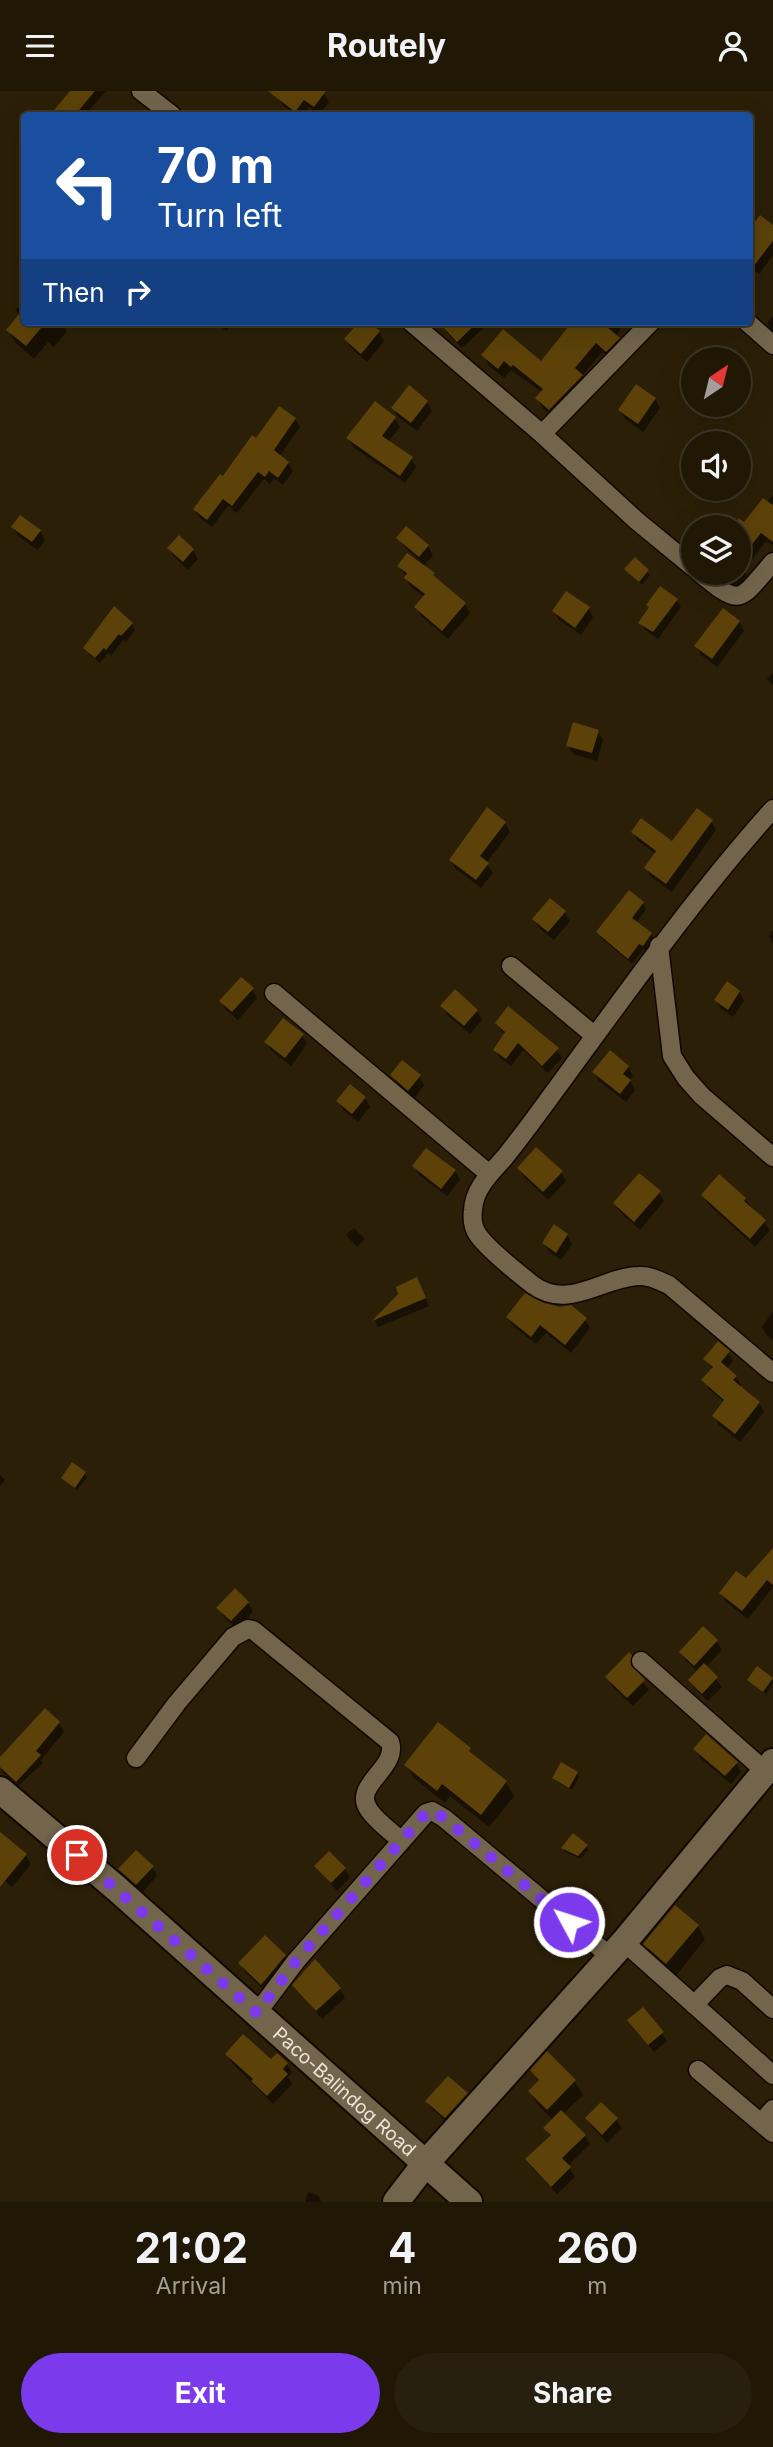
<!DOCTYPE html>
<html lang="en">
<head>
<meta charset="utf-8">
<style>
  :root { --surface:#201705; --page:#28200f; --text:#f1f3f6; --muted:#a29f9a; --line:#3d3627; --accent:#7c3aed }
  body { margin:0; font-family:Inter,sans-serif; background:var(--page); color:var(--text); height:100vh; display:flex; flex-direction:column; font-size:26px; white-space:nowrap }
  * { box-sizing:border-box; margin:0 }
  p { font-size:23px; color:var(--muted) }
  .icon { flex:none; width:38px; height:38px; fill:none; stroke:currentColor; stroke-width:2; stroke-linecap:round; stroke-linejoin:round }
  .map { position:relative; height:2111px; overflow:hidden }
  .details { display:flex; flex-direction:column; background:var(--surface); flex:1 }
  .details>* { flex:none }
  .top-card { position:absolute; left:21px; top:21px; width:732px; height:214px; border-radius:7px; box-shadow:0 7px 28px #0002,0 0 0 2px var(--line); background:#1a4fa0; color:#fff; overflow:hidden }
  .needle { width:46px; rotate:35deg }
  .controls { position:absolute; left:681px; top:256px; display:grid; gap:14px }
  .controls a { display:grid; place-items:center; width:70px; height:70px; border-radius:50%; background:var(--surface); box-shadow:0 7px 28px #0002,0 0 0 2px var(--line); font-size:35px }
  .pin { position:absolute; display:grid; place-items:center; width:60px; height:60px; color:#fff; margin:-30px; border:4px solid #fff; border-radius:50%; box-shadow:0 2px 7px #0007 }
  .me { position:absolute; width:77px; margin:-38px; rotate:310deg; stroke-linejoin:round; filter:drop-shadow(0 0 5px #0008) }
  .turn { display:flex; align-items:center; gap:24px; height:147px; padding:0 21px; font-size:32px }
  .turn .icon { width:91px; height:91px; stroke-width:2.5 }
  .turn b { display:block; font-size:49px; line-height:60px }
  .then { display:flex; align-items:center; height:66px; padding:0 21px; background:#0003; gap:14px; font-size:26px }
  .eta { display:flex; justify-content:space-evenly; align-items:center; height:119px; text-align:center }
  .eta b { font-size:42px; font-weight:700; line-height:49px }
  .action { display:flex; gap:14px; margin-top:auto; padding:14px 21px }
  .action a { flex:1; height:80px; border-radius:42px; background:var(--accent); color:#fff; font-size:28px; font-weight:700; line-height:80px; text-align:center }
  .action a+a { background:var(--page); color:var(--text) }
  header { display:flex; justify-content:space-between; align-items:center; height:91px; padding:0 21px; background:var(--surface); font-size:32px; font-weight:700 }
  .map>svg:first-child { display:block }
  .shadow { fill:#0007 }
  .building { fill:#5c4209 }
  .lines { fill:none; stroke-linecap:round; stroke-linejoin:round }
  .street-casing { stroke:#130800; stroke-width:21 }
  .secondary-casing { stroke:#130800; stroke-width:30 }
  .street { stroke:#73654c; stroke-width:18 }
  .secondary { stroke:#73654c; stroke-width:26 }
  .route { stroke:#7c3aed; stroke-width:12; stroke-dasharray:0 21.6 }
  .labels { text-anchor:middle; stroke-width:5; stroke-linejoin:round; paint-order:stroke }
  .street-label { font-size:19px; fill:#ece4d6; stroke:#211500 }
</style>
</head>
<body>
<header><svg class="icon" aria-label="menu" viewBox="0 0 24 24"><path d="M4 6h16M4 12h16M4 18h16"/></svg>Routely<svg class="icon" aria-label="person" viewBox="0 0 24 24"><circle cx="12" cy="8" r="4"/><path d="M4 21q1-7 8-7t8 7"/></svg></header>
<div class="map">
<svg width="773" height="2111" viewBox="0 0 773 2111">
  <rect width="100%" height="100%" fill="#2b1f07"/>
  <!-- shadow -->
  <path class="shadow" d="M80,0H106L85,24H52L65,9Z
    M283,0H326L324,3L329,11L319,24L309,16L303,24H296L283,15L278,6Z
    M773,136V164L759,183L749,176V142Z
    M24,208V231H62L67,240L54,256L48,251L34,268L16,252L8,239L20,226L16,219Z
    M773,225V241L767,232Z
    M215,231H233L226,240Z
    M361,231H367L379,242L384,250L367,271L351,257L346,249Z
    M446,231H489V232L462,257L447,242L443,234Z
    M575,231H620L618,234L621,238L615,245L624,258L613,270L602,261L582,285L588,295L556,328L543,318L537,307L542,301L511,279L504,287L489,275L484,264L541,272Z
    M693,277V294L687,284Z
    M655,308L660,317L643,341L625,328L620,319Z
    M427,311L432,320L417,340L398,326L393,317Z
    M376,312L395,328L400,336L388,351L411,367L416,376L405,392L353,356L348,347Z
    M295,328L300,336L279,366L288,372L293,380L283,394L274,387L270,393L264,388L237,422L228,415L212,436L199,426L195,418L257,349Z
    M773,404V454L766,450L744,479L747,484L735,498L713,481H738V436H733L738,429L745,434Z
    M13,436L40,440L45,449L38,459L18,445Z
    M399,447L428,455L433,464L423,476L465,513L470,522L448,548L421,525L416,516L424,506L411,496L406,488L407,486L399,475L419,473L421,471L404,456Z
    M169,457L193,459L198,468L188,479L174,466Z
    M635,468L650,484L642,494L626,478Z
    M676,509L681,516L658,548L645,539L641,532L650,518L648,514Z
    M588,517L593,526L581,544L559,529L554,520Z
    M723,519L739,531L744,540L717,576L701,564L696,555Z
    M132,533L135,539L126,551L123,549L111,565L108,562L100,572L89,563L85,557Z
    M773,581V595L767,588Z
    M598,640L603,649L597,670L573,663L568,654Z
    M711,730L716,739L672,801L651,786L646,777L656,763L638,750L633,741L672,753Z
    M505,732L510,741L486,772L493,782L481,797L456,778L451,769Z
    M551,809L565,822L570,830L554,849L539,837L534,828Z
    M643,812L646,818L636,832L651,843L654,850L647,860L643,858L632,873L601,847L598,841Z
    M773,839V853L769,845Z
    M252,898L257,907L238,929L226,919L221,910Z
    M739,901L744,910L733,926L721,918L716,909Z
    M442,915L477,920L482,929L470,943L447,924Z
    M497,932L557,959L562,967L548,982L523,959L511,975L500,967L495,959L505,944Z
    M302,944L307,953L291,975L272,960L266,951Z
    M610,962L628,976L633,985L630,989L635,999L626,1011L599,990L594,981Z
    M392,984L419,985L424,994L414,1008L397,993Z
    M365,1007L370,1016L358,1031L343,1019L338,1010Z
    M414,1075L455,1080L460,1089L447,1105L419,1084Z
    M519,1077L561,1081L566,1090L548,1109L524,1086Z
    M659,1101L664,1110L640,1139L620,1121L615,1113Z
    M703,1104L745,1108L770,1139L755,1156L708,1113Z
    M354,1137L365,1148L357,1156L346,1144Z
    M567,1144L572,1153L561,1169L549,1161L544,1152Z
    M421,1196L429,1215L378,1236L375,1230L401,1203Z
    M773,1220V1249L767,1245L762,1236Z
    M508,1226L585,1229L590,1237L571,1262L546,1242L536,1253L513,1235Z
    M728,1261L733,1270L727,1278L736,1286L741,1294L739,1296L759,1312L764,1321L740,1351L719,1334L714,1325L724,1311L709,1298L704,1290L713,1279L705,1268Z
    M84,1382L87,1386L77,1399L63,1387Z
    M0,1384L5,1389L0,1395Z
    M773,1470V1496L748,1528L726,1511L721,1502L746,1490Z
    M248,1512L253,1521L236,1538L224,1526L219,1517Z
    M703,1538L717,1551L722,1559L706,1576L722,1596L708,1610L695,1598L690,1589L698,1581L686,1570L681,1561Z
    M629,1564L636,1574L635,1581L649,1599L633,1615L612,1595L607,1586Z
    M772,1588L773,1593L766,1603L749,1589Z
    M59,1632L64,1641L41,1669L43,1672L18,1695L2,1681L0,1669Z
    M469,1658L474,1666L506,1691L514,1705L489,1736L450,1705L445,1712L414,1687L406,1674Z
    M695,1658L736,1672L741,1681L731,1693L700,1667Z
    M577,1683L579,1686L572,1699L556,1690L554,1687Z
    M0,1743L26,1764L31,1773L12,1796L0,1785Z
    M586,1755L589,1758L581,1768L565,1761L563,1757Z
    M316,1775L345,1778L350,1787L337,1800Z
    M152,1776L157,1785L142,1802L125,1787L120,1779Z
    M698,1835L705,1848L675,1886L653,1866L645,1853Z
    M285,1865L290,1874L266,1901L245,1881L240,1872Z
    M294,1894L340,1898L345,1907L322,1928Z
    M629,1930L662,1942L667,1950L654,1961Z
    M227,1963L287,1973L292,1982L288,1986L292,1993L273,2013L232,1972Z
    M547,1963L575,1991L583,2004L563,2023L585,2045L590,2053L568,2075L575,2086L557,2103L532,2077L527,2069L551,2046L546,2037L553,2029L538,2014L530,2000L539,1991L532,1979Z
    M466,2003L471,2012L451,2035L433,2019L427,2011Z
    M587,2028L616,2029L622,2037L607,2052L592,2036Z
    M308,2101L319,2105L321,2111H305Z"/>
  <!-- building -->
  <path class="building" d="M70,0H95L75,24H50Z
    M268,0H326L314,16L304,9L295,21Z
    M760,124L773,134V150L749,181V139Z
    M24,217V231H46L26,255L6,239Z
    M359,231H369L380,240L361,263L344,248Z
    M438,231H478L457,251Z
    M572,231H601L620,247L606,261L596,252L575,277L583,284L549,319L535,307L543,298L513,274L511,276L504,270L498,278L481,264L503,238L541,270Z
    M636,293L656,307L638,333L618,319Z
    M409,294L428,310L411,332L391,317Z
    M375,310L396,326L382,345L413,366L400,385L346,347Z
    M279,315L296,327L274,359L289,371L278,387L269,380L265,386L258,381L232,415L223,408L207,429L193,418L220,383L223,385L252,344L256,347Z
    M763,407L773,414V451L761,442L738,471V427L744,431Z
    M20,424L41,439L32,451L11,436Z
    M406,435L429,454L419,466L396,447Z
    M179,444L194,458L183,471L167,457Z
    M407,462L435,482L433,484L466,512L442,540L414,516L425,503L404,487L407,482L397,475Z
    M635,466L649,479L639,491L624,478Z
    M660,495L678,508L653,541L638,532L649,516L646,514Z
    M566,500L590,516L575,537L552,520Z
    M114,515L133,532L121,545L119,543L106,559L104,557L95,567L83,557Z
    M723,517L740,530L712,568L694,555Z
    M573,631L599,639L592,662L566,655Z
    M487,716L506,731L480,765L489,772L476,789L449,769Z
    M697,717L713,729L666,793L644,777L656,760L631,741L641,727L672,750Z
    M629,799L644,811L632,827L652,842L643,855L639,853L628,868L596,841Z
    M550,807L566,820L548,841L532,828Z
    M241,886L254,897L232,921L219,910Z
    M727,890L740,900L728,919L714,909Z
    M455,898L478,919L464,935L440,915Z
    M508,915L559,957L542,975L518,952L506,968L493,959L505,941L495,932Z
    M283,927L304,943L285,967L264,951Z
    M610,959L629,975L623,983L631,989L620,1003L592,981Z
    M402,969L421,984L408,1000L390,984Z
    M350,993L366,1006L352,1023L336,1010Z
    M536,1056L563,1080L543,1101L517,1077Z
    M426,1057L456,1079L441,1098L412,1075Z
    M639,1082L661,1100L634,1131L613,1112Z
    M719,1083L746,1107L744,1110L766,1129L750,1148L701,1104Z
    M554,1133L568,1143L556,1162L542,1152Z
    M417,1186L426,1207L372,1230L398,1203L396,1196Z
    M525,1202L544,1212L560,1216L571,1214L587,1227L565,1254L540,1234L531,1246L506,1226Z
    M718,1250L730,1260L721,1271L737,1285L733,1289L760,1311L735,1343L712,1325L724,1309L701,1289L713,1276L703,1268Z
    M72,1371L86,1381L75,1397L61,1387Z
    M773,1457V1494L767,1489L742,1520L719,1502L736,1480L746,1487Z
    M235,1497L249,1511L231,1530L216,1517Z
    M703,1535L718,1549L694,1575L679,1561Z
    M629,1561L632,1564L631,1574L645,1589L627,1607L605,1586Z
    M704,1572L718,1586L702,1603L688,1589Z
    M757,1575L773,1587L763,1601L747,1589Z
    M45,1617L60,1631L36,1660L41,1664L16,1691L0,1676V1666Z
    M438,1631L471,1657L469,1660L507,1690L481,1724L442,1693L437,1700L404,1674Z
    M706,1643L738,1671L725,1685L693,1658Z
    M561,1671L578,1681L569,1697L552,1687Z
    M0,1741L27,1763L0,1796Z
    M573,1742L588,1754L578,1765L561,1757Z
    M136,1759L154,1775L136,1794L118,1778Z
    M329,1760L346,1777L331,1792L314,1775Z
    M675,1814L699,1834L666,1873L643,1853Z
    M265,1844L286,1864L261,1894L238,1872Z
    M315,1868L341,1897L316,1920L292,1894Z
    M643,1916L664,1941L648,1954L627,1929Z
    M243,1943L271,1968L277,1962L288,1972L283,1978L288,1983L267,2005L251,1990L253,1988L225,1963Z
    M547,1960L576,1989L547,2019L528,2000L539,1989L530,1979Z
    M448,1985L468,2002L445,2027L425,2010Z
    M601,2011L618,2027L602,2044L585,2027Z
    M561,2019L586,2044L562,2067L571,2076L551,2096L525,2068L551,2044L543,2037Z"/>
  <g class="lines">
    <!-- street casing -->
    <g class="street-casing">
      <path id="street" d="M141,0L172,24
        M411,231L542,343L637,430L693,476
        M747,231L773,254
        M542,343L651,231
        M699,481C742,517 738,511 773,471
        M773,718C688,813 616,917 540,1020C529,1035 517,1051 505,1066C492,1081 474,1097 473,1119C472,1127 473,1137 478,1144C488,1158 519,1183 533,1194C569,1220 602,1186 639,1185C649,1184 660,1190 669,1194L773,1282
        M659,855L672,965L686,987L702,1005L773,1066
        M511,875L595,945
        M274,902L488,1082
        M641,1570L765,1680
        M136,1667L177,1612L233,1546L248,1538L253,1539L390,1651C399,1677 351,1694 369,1719C377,1731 391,1740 401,1750
        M624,1851L773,1984
        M694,1914L720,1887L727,1884L742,1890L773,1918
        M257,1922L296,1870L426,1722L432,1720L444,1727L611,1866
        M698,1979L761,2032
        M773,2018L761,2032L773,2042"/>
    </g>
    <!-- secondary casing -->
    <g class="secondary-casing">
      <g id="secondary">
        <path id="s1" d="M0,1699L116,1797L469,2111"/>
        <path d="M396,2111L425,2073L624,1851L773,1671"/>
      </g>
    </g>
    <!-- street -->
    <use href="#street" class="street"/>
    <!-- secondary -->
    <use href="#secondary" class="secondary"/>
  </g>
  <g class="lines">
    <!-- route -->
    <path class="route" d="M77,1764L257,1922L296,1870L426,1722L432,1720L444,1727L569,1831"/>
  </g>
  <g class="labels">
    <!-- street labels -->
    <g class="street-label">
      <text dy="7" stroke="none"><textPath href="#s1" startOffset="458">Paco-Balindog Road</textPath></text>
    </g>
  </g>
</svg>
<div class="controls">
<a><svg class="needle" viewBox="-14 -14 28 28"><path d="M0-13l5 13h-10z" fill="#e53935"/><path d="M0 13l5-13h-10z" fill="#a29f9a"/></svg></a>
<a><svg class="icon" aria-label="sound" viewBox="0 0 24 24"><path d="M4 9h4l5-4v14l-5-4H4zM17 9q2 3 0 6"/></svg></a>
<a><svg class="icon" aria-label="layers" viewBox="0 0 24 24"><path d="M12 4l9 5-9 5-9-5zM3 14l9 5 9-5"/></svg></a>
</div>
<div class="pin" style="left:77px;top:1764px;background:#d93025"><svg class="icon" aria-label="arrive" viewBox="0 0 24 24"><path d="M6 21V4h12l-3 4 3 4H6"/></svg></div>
<svg class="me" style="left:569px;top:1831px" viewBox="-20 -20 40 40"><circle r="17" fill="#7c3aed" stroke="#fff" stroke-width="3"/><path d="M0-11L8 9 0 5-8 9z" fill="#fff"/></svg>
<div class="top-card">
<div class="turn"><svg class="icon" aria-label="left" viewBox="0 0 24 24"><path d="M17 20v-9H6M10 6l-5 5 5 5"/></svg><div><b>70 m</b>Turn left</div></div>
<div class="then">Then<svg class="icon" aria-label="right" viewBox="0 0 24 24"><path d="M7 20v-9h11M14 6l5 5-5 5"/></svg></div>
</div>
</div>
<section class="details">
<div class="eta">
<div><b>21:02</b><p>Arrival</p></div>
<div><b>4</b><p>min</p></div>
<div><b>260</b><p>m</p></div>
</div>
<div class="action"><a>Exit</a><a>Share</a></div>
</section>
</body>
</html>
